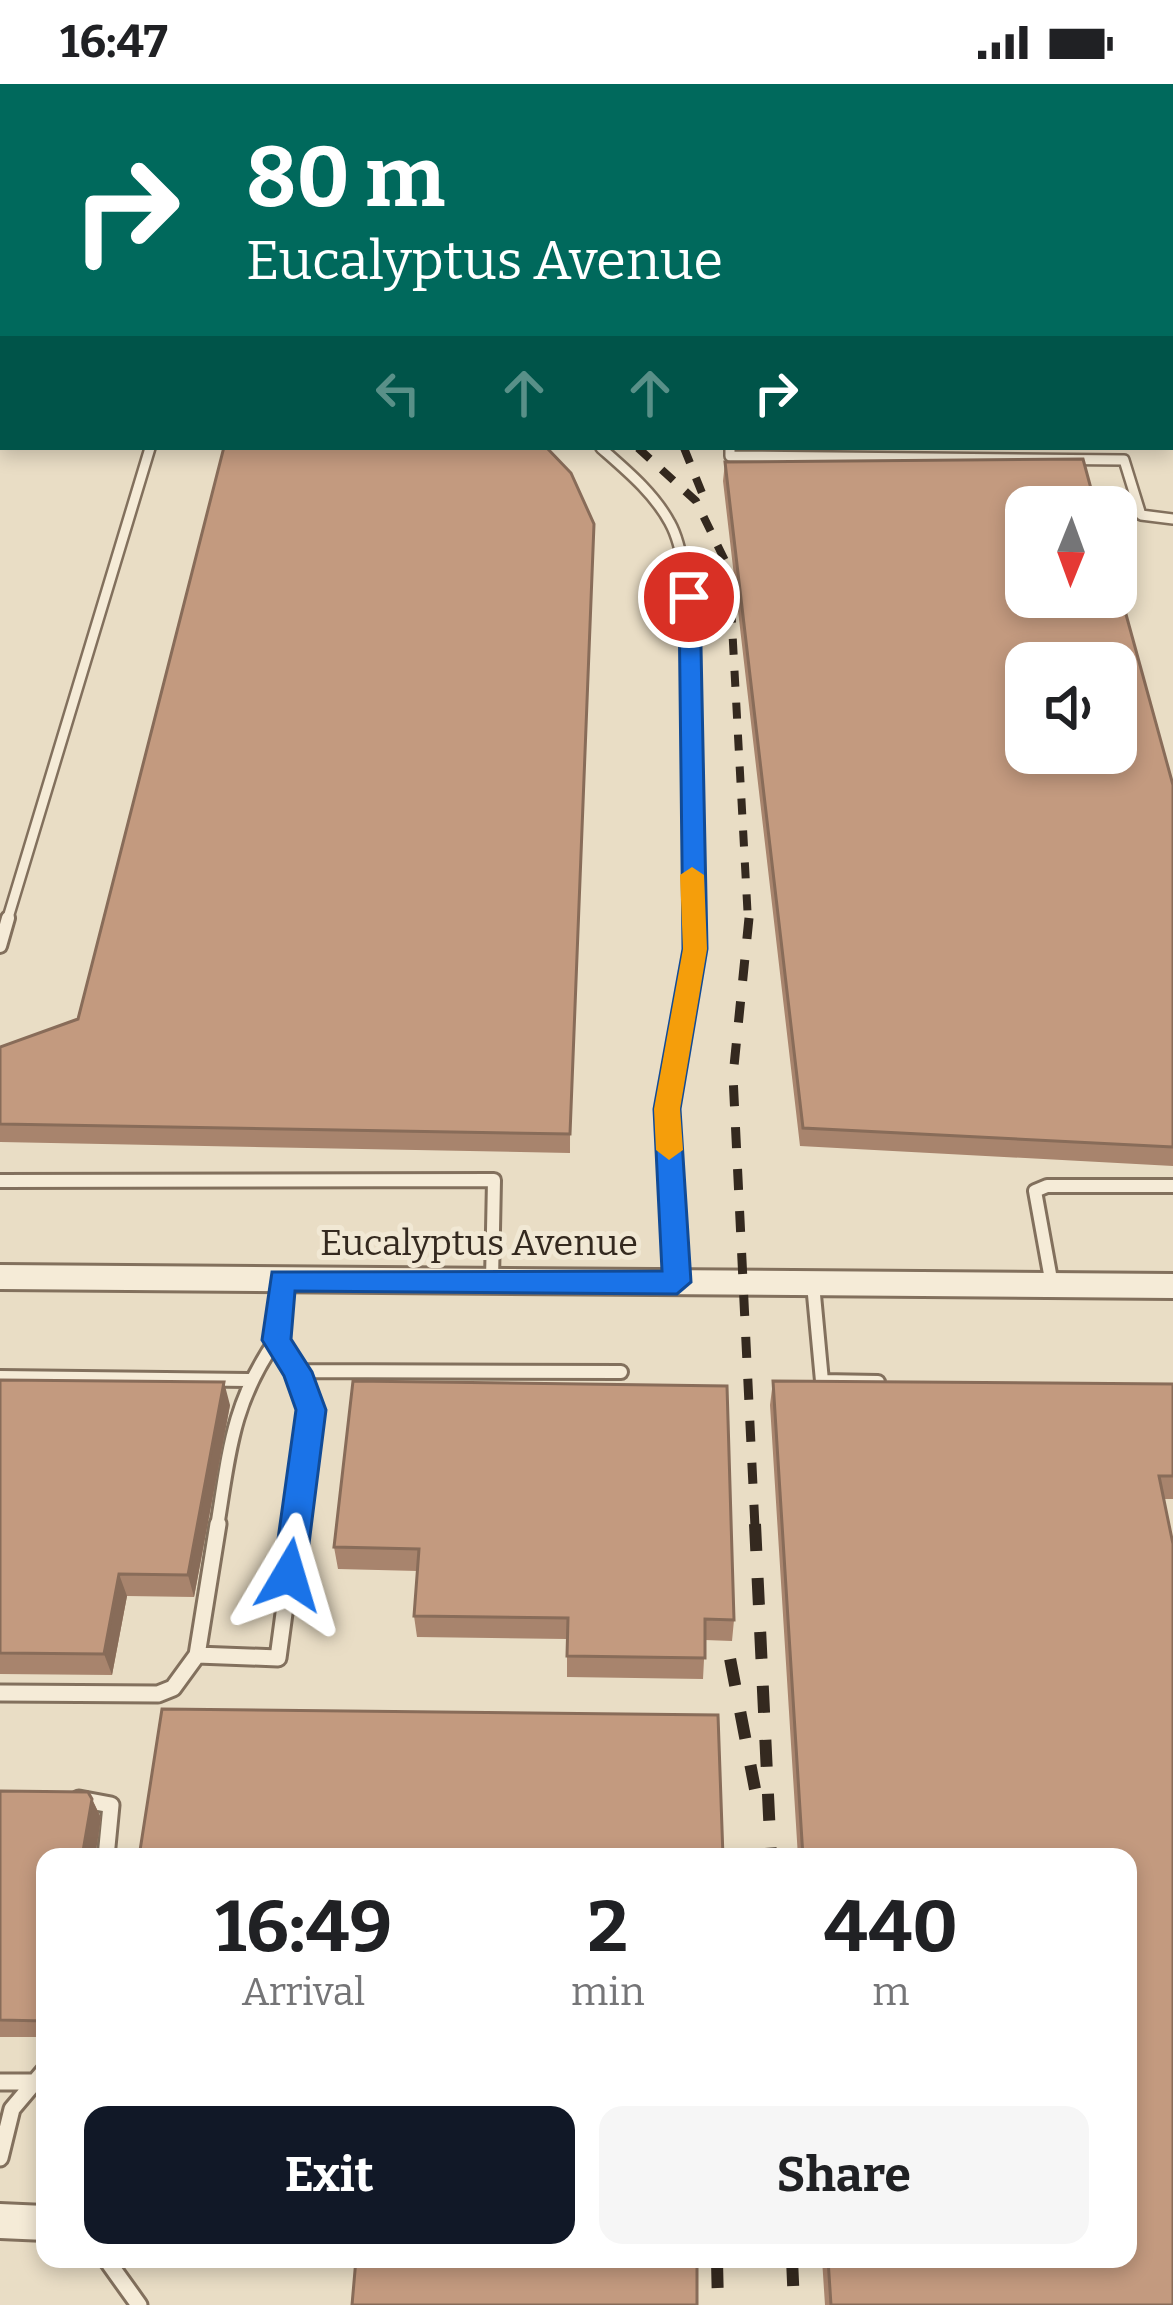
<!DOCTYPE html>
<html lang="en">
<head>
<meta charset="utf-8">
<style>
  :root { --surface:#fff; --page:#f6f6f6; --text:#202124; --muted:#757577; --accent:#111827 }
  body { margin:0; font-family:Bitter,serif; background:var(--page); color:var(--text); height:100vh; display:flex; flex-direction:column; font-size:45px; white-space:nowrap }
  * { box-sizing:border-box; margin:0 }
  p { font-size:39px; color:var(--muted) }
  .icon { flex:none; width:66px; height:66px; fill:none; stroke:currentColor; stroke-width:2; stroke-linecap:round; stroke-linejoin:round }
  .map { position:relative; flex:1; overflow:hidden }
  .drawer { position:absolute; left:36px; top:1764px; width:1101px; height:420px; display:flex; flex-direction:column; background:var(--surface); border-radius:24px; box-shadow:0 6px 18px #0003 }
  .drawer>* { flex:none }
  .banner { position:absolute; left:0px; top:0px; width:1173px; height:366px; box-shadow:0 6px 18px #0003; background:#00695c; color:#fff; overflow:hidden }
  .needle { width:78px; rotate:181deg }
  .tools { position:absolute; left:1005px; top:402px; display:grid; gap:24px }
  .tools a { display:grid; place-items:center; width:132px; height:132px; border-radius:24px; background:var(--surface); box-shadow:0 6px 18px #0003; font-size:60px }
  .pin { position:absolute; display:grid; place-items:center; width:102px; height:102px; color:#fff; margin:-51px; border:6px solid #fff; border-radius:50%; box-shadow:0 3px 12px #0007 }
  .me { position:absolute; width:132px; margin:-66px; rotate:7deg; stroke-linejoin:round; filter:drop-shadow(0 0 9px #0008) }
  .turn { display:flex; align-items:center; gap:42px; height:252px; padding:0 48px; font-size:54px }
  .turn .icon { width:156px; height:156px; stroke-width:2.5 }
  .turn b { display:block; font-size:84px; line-height:102px }
  .lanes { display:flex; align-items:center; height:114px; padding:0 48px; background:#0003; justify-content:center; gap:60px; direction:ltr }
  .lanes .off { opacity:.35 }
  .eta { display:flex; justify-content:space-evenly; align-items:center; height:204px; text-align:center }
  .eta b { font-size:72px; font-weight:700; line-height:84px }
  .button { display:flex; gap:24px; margin-top:auto; padding:24px 48px }
  .button a { flex:1; height:138px; border-radius:24px; background:var(--accent); color:#fff; font-size:48px; font-weight:700; line-height:138px; text-align:center }
  .button a+a { background:var(--page); color:var(--text) }
  .status { display:flex; justify-content:space-between; align-items:center; height:84px; padding:0 60px; background:var(--surface); direction:ltr }
  .status svg { height:33px; fill:currentColor }
  .map>svg:first-child { display:block }
  .lines { fill:none; stroke-linecap:round; stroke-linejoin:round }
  .service-far3-casing { stroke:#82705d; stroke-width:10 }
  .service-far2-casing { stroke:#82705d; stroke-width:14 }
  .service-far1-casing { stroke:#82705d; stroke-width:18 }
  .service-casing { stroke:#82705d; stroke-width:21 }
  .minor-casing { stroke:#82705d; stroke-width:6 }
  .tertiary-casing { stroke:#82705d; stroke-width:6 }
  .service-far3 { stroke:#f5ebd7; stroke-width:8 }
  .service-far2 { stroke:#f5ebd7; stroke-width:9 }
  .service-far1 { stroke:#f5ebd7; stroke-width:12 }
  .service { stroke:#f5ebd7; stroke-width:15 }
  .minor { fill:#f5ebd7; fill-rule:evenodd }
  .tertiary { fill:#f5ebd7; fill-rule:evenodd }
  .rail-far3 { stroke:#34291f; stroke-width:6; stroke-dasharray:12 12; stroke-linecap:butt }
  .rail-far2 { stroke:#34291f; stroke-width:8; stroke-dasharray:16 16; stroke-linecap:butt }
  .rail-far1 { stroke:#34291f; stroke-width:9; stroke-dasharray:21 21; stroke-linecap:butt }
  .rail { stroke:#34291f; stroke-width:12; stroke-dasharray:27 27; stroke-linecap:butt }
  .wall { fill:#a8846d }
  .shaded-wall { fill:#886c59 }
  .building { fill:#c39a7f; stroke:#886c59; stroke-width:3; fill-rule:evenodd }
  .route { fill:#1a73e8; stroke:#114b97; stroke-width:3 }
  .slow { fill:#f59e0b }
  .labels { text-anchor:middle; stroke-width:10; stroke-linejoin:round; paint-order:stroke }
  .street-label { font-size:36px; fill:#34291f; stroke:#f1e8d4 }
</style>
</head>
<body>
<div class="status"><b>16:47</b><svg viewBox="0 0 49 12"><path d="M0 12V9h3v3zM5 12V6h3v6zM10 12V3h3v9zM15 12V0h3v12zM26 1h20v11H26zM47 4h2v5h-2z"/></svg></div>
<div class="map">
<svg width="1173" height="2221" viewBox="0 0 1173 2221">
  <rect width="100%" height="100%" fill="#e9ddc5"/>
  <g class="lines">
    <!-- service-far3 casing -->
    <g class="service-far3-casing">
      <path id="service-far3" d="M600,363L604,367"/>
    </g>
    <!-- service-far2 casing -->
    <g class="service-far2-casing">
      <path id="service-far2" d="M601,364C626,386 654,409 670,439C705,501 693,754 695,837
        M730,364V372L1124,376L1141,431L1173,435
        M7,837L150,364"/>
    </g>
    <!-- service-far1 casing -->
    <g class="service-far1-casing">
      <path id="service-far1" d="M0,862L8,834
        M0,1097L494,1096L492,1196
        M677,1198L667,1025L695,865L694,834
        M813,1200L822,1297L878,1298
        M1052,1201L1035,1107L1047,1102H1173
        M276,1256C326,1329 306,1361 295,1443
        M276,1256L282,1196
        M297,1287L621,1288
        M0,1293L248,1296
        M217,1443C229,1369 232,1319 276,1256"/>
    </g>
    <!-- service casing -->
    <g class="service-casing">
      <path id="service" d="M218,1440L197,1571L278,1574L296,1440
        M0,1609L158,1610L173,1604L197,1571
        M79,1715L111,1721L106,1773
        M0,1998H35
        M0,2074L12,2025L45,1986
        M106,2175L139,2221"/>
    </g>
    <!-- minor casing -->
    <g class="minor-casing">
      <path id="minor" d="M0,2120L45,2122V2156L0,2154Z"/>
    </g>
    <!-- tertiary casing -->
    <g class="tertiary-casing">
      <path id="tertiary" d="M1137,0H1153L1155,3H1139Z
        M1170,54L1173,55V71L1170,70Z
        M0,1181L1173,1190V1214L0,1205Z"/>
    </g>
    <!-- service-far3 -->
    <use href="#service-far3" class="service-far3"/>
    <!-- service-far2 -->
    <use href="#service-far2" class="service-far2"/>
    <!-- service-far1 -->
    <use href="#service-far1" class="service-far1"/>
    <!-- service -->
    <use href="#service" class="service"/>
    <!-- minor -->
    <use href="#minor" class="minor"/>
    <!-- tertiary -->
    <use href="#tertiary" class="tertiary"/>
    <!-- rail-far3 -->
    <path class="rail-far3" d="M637,363L641,367"/>
    <!-- rail-far2 -->
    <path class="rail-far2" d="M638,364L696,417L729,485L748,837
      M684,364L706,419"/>
    <!-- rail-far1 -->
    <path class="rail-far1" d="M749,834L733,992L755,1443"/>
    <!-- rail -->
    <path class="rail" d="M755,1440L771,1773
      M720,1522L755,1705
      M792,2175L794,2221
      M717,2177L718,2221"/>
  </g>
  <!-- wall -->
  <path class="wall" d="M725,378L1173,701V1082L800,1062L723,397Z
    M571,389L570,1069L0,1058V963L78,935Z
    M0,1296L230,1321L194,1513L127,1512L112,1591L0,1590Z
    M353,1297L734,1536L732,1557L705,1556L703,1595L567,1593V1555L417,1553L414,1532L418,1487L338,1485L334,1463Z
    M773,1297L1173,1300V1415H1164L1173,2221H825L822,2175H1128V1773H798L770,1321Z
    M0,1707L92,1715L101,1734L95,1773H45V1953H0Z"/>
  <!-- shaded-wall -->
  <path class="shaded-wall" d="M3,120V146L0,152V127Z
    M224,1298L230,1321L194,1513L188,1491Z
    M119,1490L127,1512L112,1591L104,1570Z
    M92,1715L101,1734L95,1773H82Z"/>
  <!-- building -->
  <path class="building" d="M0,0H60L59,3H3V120L0,127Z
    M334,0H627V3H333Z
    M701,0H968L969,3H701Z
    M224,363H546L571,389L594,440L570,1050L0,1040V963L78,935Z
    M1083,375L1096,423H1026V513H1116V494L1173,701V1063L803,1044L725,378ZM1026,579H1116V669H1026Z
    M0,1296L224,1298L188,1491L119,1490L104,1570L0,1569Z
    M353,1297L727,1302L734,1536L705,1535V1574L567,1572L568,1534L414,1532L419,1465L334,1463Z
    M773,1297L1173,1300V1392H1159L1173,1460V2221H831L828,2175H1128V1773H803Z
    M162,1625L718,1631L723,1773H139Z
    M0,1707L88,1708L92,1715L82,1773H45V1937L0,1936Z
    M356,2175H697V2221H352Z"/>
  <!-- route -->
  <path class="route" d="M689,507L700,513L707,865L680,1025L691,1198L677,1210L295,1207L291,1255L312,1288L326,1326L305,1491L300,1501L289,1505L278,1501L273,1491L296,1326L284,1292L262,1256L272,1188L662,1187L654,1025L683,865L679,513Z"/>
  <!-- slow -->
  <path class="slow" d="M692,783L704,791L707,865L680,1025L683,1066L669,1076L656,1066L654,1025L683,865L680,791Z"/>
  <g class="labels">
    <!-- street labels -->
    <g class="street-label">
      <text x="479" y="1171">Eucalyptus Avenue</text>
    </g>
  </g>
</svg>
<div class="tools">
<a><svg class="needle" viewBox="-14 -14 28 28"><path d="M0-13l5 13h-10z" fill="#e53935"/><path d="M0 13l5-13h-10z" fill="#757577"/></svg></a>
<a><svg class="icon" aria-label="sound" viewBox="0 0 24 24"><path d="M4 9h4l5-4v14l-5-4H4zM17 9q2 3 0 6"/></svg></a>
</div>
<div class="pin" style="left:689px;top:513px;background:#d93025"><svg class="icon" aria-label="arrive" viewBox="0 0 24 24"><path d="M6 21V4h12l-3 4 3 4H6"/></svg></div>
<svg class="me" style="left:289px;top:1491px" viewBox="-20 -20 40 40"><path d="M0-17L14 15 0 8-14 15z" fill="#1a73e8" stroke="#fff" stroke-width="4"/></svg>
<div class="banner">
<div class="turn"><svg class="icon" aria-label="right" viewBox="0 0 24 24"><path d="M7 20v-9h11M14 6l5 5-5 5"/></svg><div><b>80 m</b>Eucalyptus Avenue</div></div>
<div class="lanes"><svg class="icon off" aria-label="left" viewBox="0 0 24 24"><path d="M17 20v-9H6M10 6l-5 5 5 5"/></svg><svg class="icon off" aria-label="ahead" viewBox="0 0 24 24"><path d="M12 20V5M6 11l6-6 6 6"/></svg><svg class="icon off" aria-label="ahead" viewBox="0 0 24 24"><path d="M12 20V5M6 11l6-6 6 6"/></svg><svg class="icon" aria-label="right" viewBox="0 0 24 24"><path d="M7 20v-9h11M14 6l5 5-5 5"/></svg></div>
</div>
<section class="drawer">
<div class="eta">
<div><b>16:49</b><p>Arrival</p></div>
<div><b>2</b><p>min</p></div>
<div><b>440</b><p>m</p></div>
</div>
<div class="button"><a>Exit</a><a>Share</a></div>
</section>
</div>
</body>
</html>
